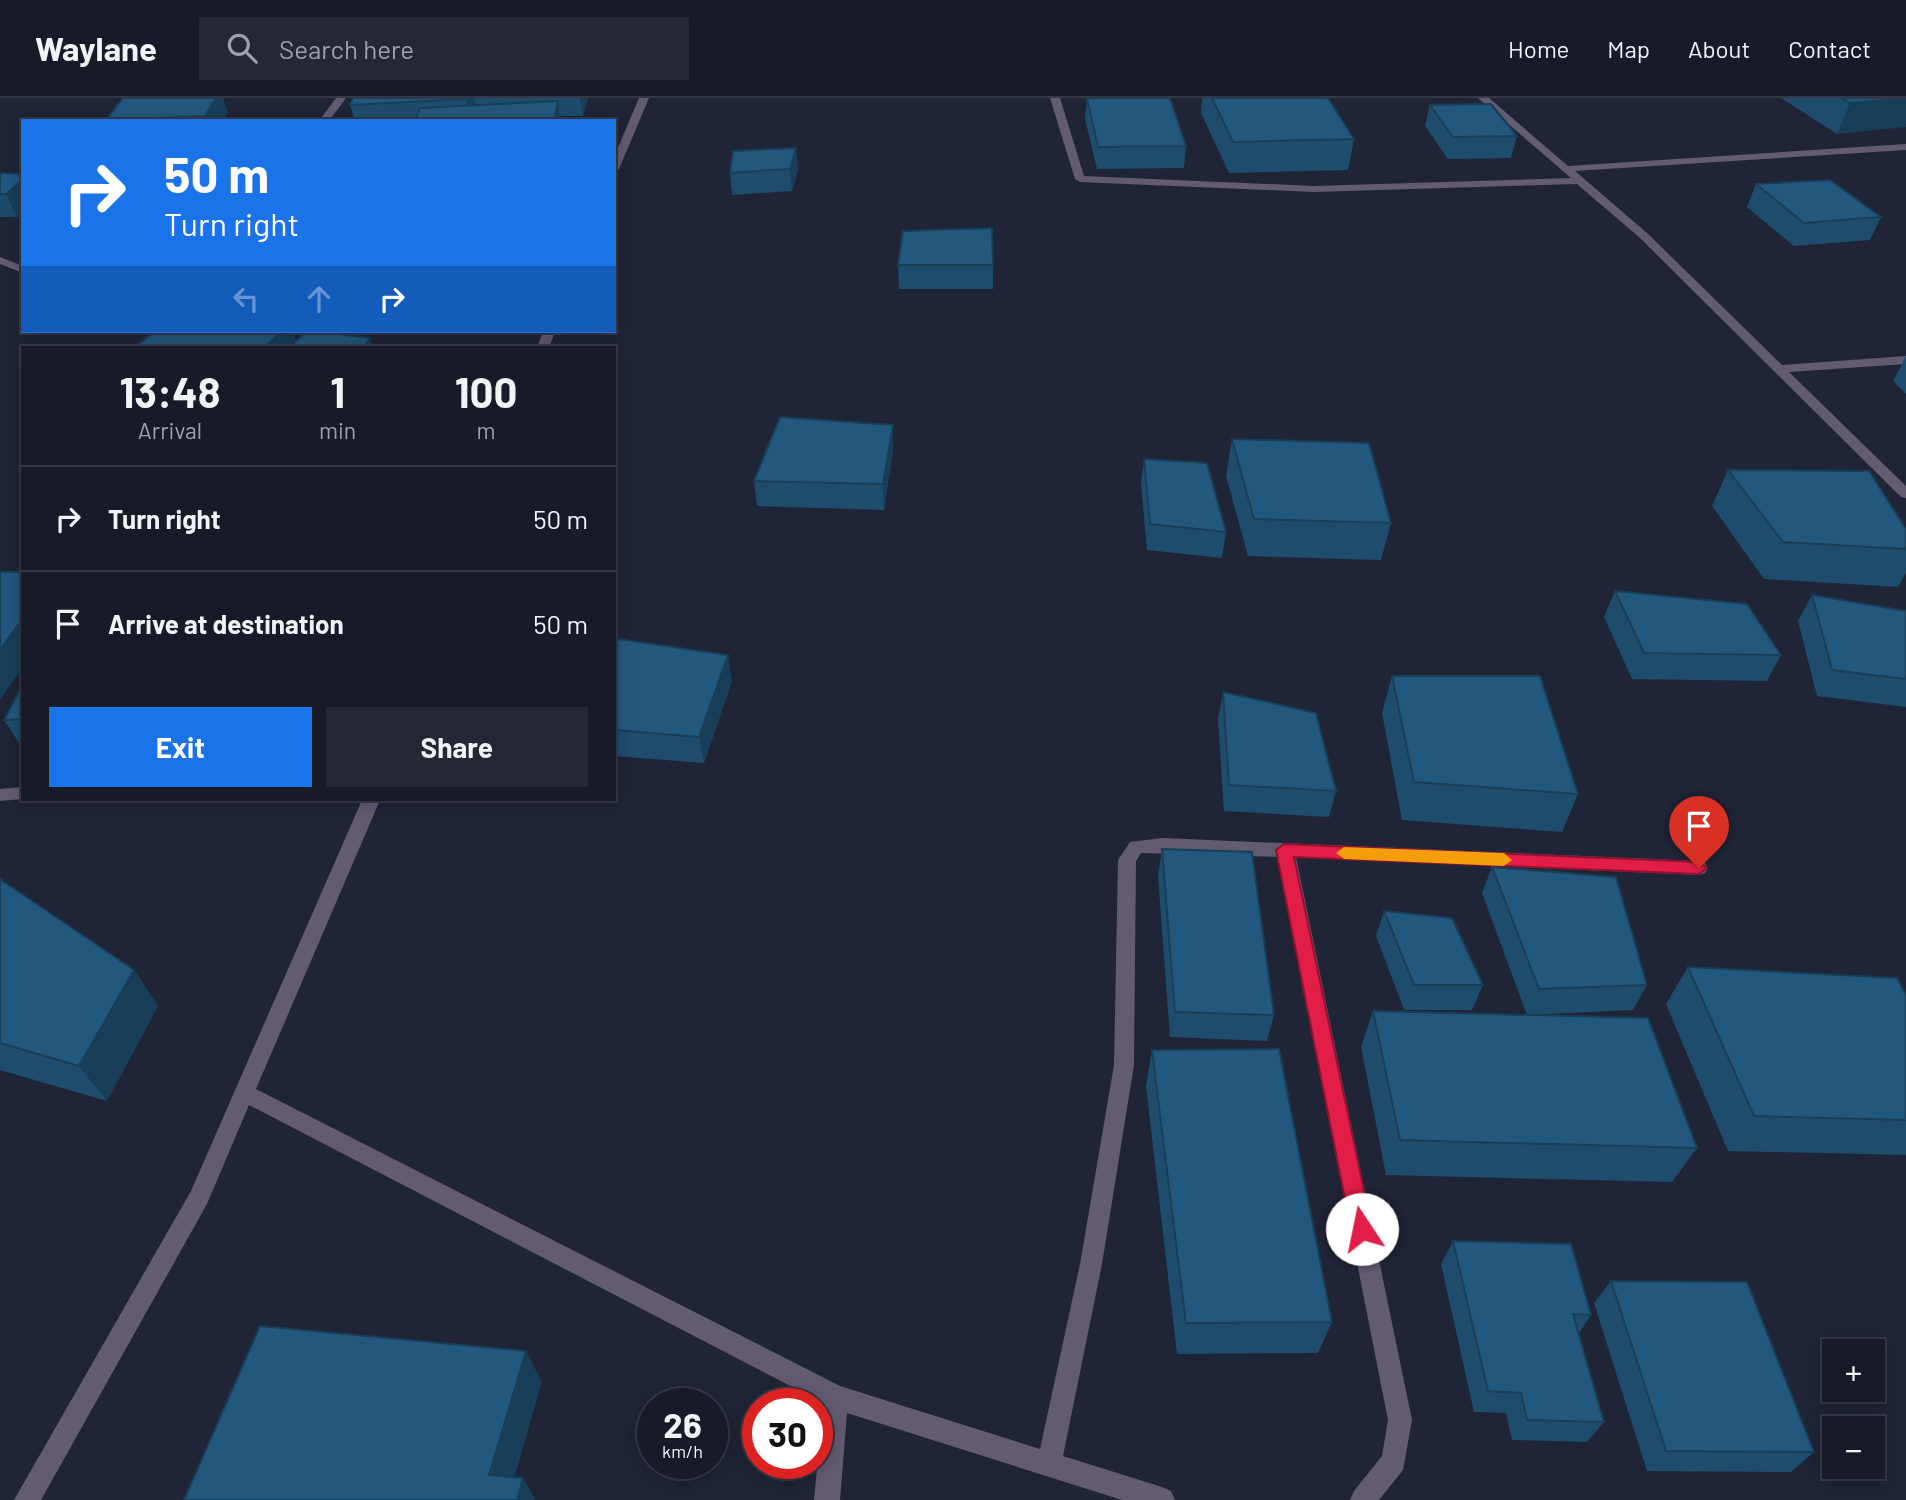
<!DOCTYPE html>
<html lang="en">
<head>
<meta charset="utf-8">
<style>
  :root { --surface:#171b28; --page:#242834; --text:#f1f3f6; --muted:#9ea1a8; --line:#363945; --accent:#1a73e8 }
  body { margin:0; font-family:Barlow,sans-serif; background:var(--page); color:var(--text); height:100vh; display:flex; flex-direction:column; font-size:26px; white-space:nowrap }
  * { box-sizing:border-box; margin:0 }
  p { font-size:23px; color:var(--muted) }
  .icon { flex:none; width:38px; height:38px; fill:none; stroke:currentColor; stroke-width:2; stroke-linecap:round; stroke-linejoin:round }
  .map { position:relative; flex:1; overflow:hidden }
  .sheet { position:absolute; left:21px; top:248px; width:595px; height:455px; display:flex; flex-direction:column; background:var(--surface); border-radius:0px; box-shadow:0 4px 18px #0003,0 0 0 2px var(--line) }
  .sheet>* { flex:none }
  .banner { position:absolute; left:21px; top:21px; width:595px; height:214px; border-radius:0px; box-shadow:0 4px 18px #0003,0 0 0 2px var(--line); background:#1a73e8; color:#fff; overflow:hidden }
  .fabs { position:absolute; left:1822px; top:1241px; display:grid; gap:14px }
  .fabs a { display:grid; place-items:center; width:63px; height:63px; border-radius:0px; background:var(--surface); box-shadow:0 4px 18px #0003,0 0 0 2px var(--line); font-size:35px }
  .speed { position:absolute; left:637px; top:1290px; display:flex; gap:14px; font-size:35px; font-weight:700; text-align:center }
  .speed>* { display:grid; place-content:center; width:91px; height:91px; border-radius:50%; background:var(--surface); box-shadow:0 4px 18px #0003,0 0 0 2px var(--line); line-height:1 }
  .speed small { font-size:18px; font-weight:400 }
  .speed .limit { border:10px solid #d22; background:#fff; color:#111 }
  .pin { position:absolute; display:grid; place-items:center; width:60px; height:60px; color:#fff; margin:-72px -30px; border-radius:50% 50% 50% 0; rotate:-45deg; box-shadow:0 0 7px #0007 }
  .pin .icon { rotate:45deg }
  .me { position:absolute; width:77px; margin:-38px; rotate:349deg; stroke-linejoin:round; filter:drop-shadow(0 0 5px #0008) }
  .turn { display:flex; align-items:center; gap:24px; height:147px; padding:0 28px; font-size:32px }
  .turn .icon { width:91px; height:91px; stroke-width:2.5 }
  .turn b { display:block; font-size:49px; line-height:60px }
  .lanes { display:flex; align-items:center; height:66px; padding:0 28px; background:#0003; justify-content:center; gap:35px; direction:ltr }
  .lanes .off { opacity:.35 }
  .eta { display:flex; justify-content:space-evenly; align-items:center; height:119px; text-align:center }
  .eta b { font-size:42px; font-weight:700; line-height:49px }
  .button { display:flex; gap:14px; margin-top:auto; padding:14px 28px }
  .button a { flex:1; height:80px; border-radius:0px; background:var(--accent); color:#fff; font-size:28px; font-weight:700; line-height:80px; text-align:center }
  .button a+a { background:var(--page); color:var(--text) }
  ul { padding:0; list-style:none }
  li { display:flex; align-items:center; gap:21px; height:105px; padding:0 28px; border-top:2px solid var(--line) }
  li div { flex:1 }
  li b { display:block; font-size:26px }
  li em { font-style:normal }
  header { display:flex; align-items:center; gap:42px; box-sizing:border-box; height:98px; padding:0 35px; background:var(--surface); border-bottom:2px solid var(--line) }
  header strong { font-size:33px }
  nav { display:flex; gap:38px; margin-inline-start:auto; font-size:24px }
  .search { width:490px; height:63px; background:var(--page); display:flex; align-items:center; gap:18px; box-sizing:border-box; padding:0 24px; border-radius:0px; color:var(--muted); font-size:26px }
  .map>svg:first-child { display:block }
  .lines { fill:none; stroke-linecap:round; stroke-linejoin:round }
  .minor { fill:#635b72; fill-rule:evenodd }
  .wall { fill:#1e4c6c }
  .shaded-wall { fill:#183e58 }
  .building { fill:#23587e; stroke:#183e58; stroke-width:2 }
  .route { fill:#e11d48; stroke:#92132f; stroke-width:2 }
  .slow { fill:#f59e0b }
</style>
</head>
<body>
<header>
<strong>Waylane</strong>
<div class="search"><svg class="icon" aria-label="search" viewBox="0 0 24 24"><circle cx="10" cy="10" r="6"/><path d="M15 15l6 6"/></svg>Search here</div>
<nav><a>Home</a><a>Map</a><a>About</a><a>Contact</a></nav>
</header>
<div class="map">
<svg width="1906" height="1402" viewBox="0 0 1906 1402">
  <rect width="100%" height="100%" fill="#1f2436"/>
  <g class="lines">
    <!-- minor -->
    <path class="minor" d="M336,0H346L329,23H319Z
      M639,0H649L619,71L614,74V59Z
      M1050,0H1060L1084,78L1314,88L1571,80L1478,0H1489L1568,68L1906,46V52L1575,73L1647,135L1782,267L1906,258V266L1789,274L1906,388V400L1901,399L1639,139L1577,86L1314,94L1080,84L1075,81Z
      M0,159L23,168V175L0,166Z
      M543,233H555L549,250H537Z
      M23,689V701L0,703V691Z
      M362,702H380L256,991L840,1288L1040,1351L1080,1166L1114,967L1118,762L1130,744L1163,740L1699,763L1705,765L1708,770L1705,775L1699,777L1296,759L1412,1322L1403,1372L1379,1402H1350L1354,1393L1382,1358L1388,1322L1277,759L1141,755L1136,763L1134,967L1102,1166L1063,1358L1162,1389L1171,1393L1175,1402H1122L847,1315L840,1402H814L823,1305L249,1007L207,1106L41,1402H14L191,1093Z"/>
  </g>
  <!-- wall -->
  <path class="wall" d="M353,0H588L583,18H561V23H355L350,7Z
    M1087,0L1186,48L1184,70L1097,71L1085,21Z
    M1202,0H1328L1354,41L1348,72L1229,75L1201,15Z
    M1781,0H1906L1837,36Z
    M1430,7L1517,38L1511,60L1448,61L1425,28Z
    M228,14L223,23L106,22Z
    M796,50L798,72L792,93L732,97L730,75Z
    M0,75L23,76V113L17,119H0Z
    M1756,86L1881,119L1870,142L1794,148L1747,109Z
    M898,167H993V191H899Z
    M1906,258V296L1893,283Z
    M893,327V352L884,412L757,408L754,383Z
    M1232,341L1391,425L1381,462L1248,458L1226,378Z
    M1144,361L1226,434L1222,460L1147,452L1141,386Z
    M1728,372L1906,431V475L1898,489L1764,481L1712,408Z
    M1615,493L1781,557L1767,583L1632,581L1604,519Z
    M1812,497L1906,513V609L1817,598L1798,523Z
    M614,548L732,583L704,665L614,658Z
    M1392,578L1578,696L1562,734L1402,722L1382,615Z
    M23,586V648H21L4,622Z
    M1223,594L1336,693L1329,719L1224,713L1218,621Z
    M1162,751L1274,917L1267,943L1170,939L1158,778Z
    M1492,769L1647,887L1633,912L1527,917L1482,795Z
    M0,781L134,872L158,908L107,1003L0,972Z
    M1384,813L1483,887L1472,912H1404L1376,838Z
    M1688,869L1906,897V1057L1728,1053L1666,906Z
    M1373,913L1697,1050L1672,1084L1386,1077L1361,949Z
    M1152,952L1332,1224L1318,1255L1177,1256L1146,988Z
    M1453,1143L1591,1217L1579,1235L1604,1324L1587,1344L1512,1342L1506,1315L1474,1314L1441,1166Z
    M1611,1183L1814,1354L1791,1374L1647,1373L1594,1205Z"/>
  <!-- shaded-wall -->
  <path class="shaded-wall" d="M216,0H223L228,14L223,23H206L205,18Z
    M466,0H474L475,5L470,23Z
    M580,0H588L583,18Z
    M1906,0V29L1837,36L1850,5Z
    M558,3L561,23H554Z
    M796,50L798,72L792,93L790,71Z
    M23,81V113L17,119L6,96Z
    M281,233H293L298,248L296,250H264Z
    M370,240L373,250H363Z
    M893,327V352L884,412L883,386Z
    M23,520V569L0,602V552Z
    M728,557L732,583L704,665L699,639Z
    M134,872L158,908L107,1003L79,968Z
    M526,1253L542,1284L508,1402L489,1377Z
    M523,1380L536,1402H517Z"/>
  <!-- building -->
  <path class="building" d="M123,0H216L205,18L106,22Z
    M353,0H466L465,1L350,7Z
    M1087,0H1170L1186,48L1098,49Z
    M1212,0H1328L1354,41L1233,44Z
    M1842,0H1906L1850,5Z
    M558,3L554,23H415L420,10Z
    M1491,6L1517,38L1453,39L1430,7Z
    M796,50L790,71L730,75L733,53Z
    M0,75L23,76V81L6,96H0Z
    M1830,82L1881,119L1804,125L1756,86Z
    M992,130L993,167H898L903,133Z
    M156,233H281L264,250H133Z
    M307,233H315L370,240L363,250H288Z
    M780,319L893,327L883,386L754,383Z
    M1232,341L1369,345L1391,425L1254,421Z
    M1144,361L1207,365L1226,434L1150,426Z
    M1728,372L1869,373L1906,431V451L1783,444Z
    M0,474H23V520L0,552Z
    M1615,493L1747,506L1781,557L1644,555Z
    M1812,497L1906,513V581L1832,572Z
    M618,541L728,557L699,639L614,632V548Z
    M1392,578H1540L1578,696L1414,684Z
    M23,586V621L4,622Z
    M1223,594L1316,615L1336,693L1229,687Z
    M1162,751L1252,754L1274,917L1175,914Z
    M1492,769L1616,779L1647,887L1539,891Z
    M0,781L134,872L79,968L0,945Z
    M1384,813L1452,820L1483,887H1414Z
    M1688,869L1897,880L1906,897V1022L1754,1018Z
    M1373,913L1648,920L1697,1050L1400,1042Z
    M1279,951L1332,1224L1186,1225L1152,952Z
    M1453,1143L1571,1146L1591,1217L1573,1216L1604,1324L1527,1322L1521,1295L1488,1293Z
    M1611,1183L1747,1184L1814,1354L1666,1353Z
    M260,1228L526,1253L489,1377L523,1380L517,1402H184Z"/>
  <!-- route -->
  <path class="route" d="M1284,746L1699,764L1707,770L1699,776L1294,759L1372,1131L1369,1138L1362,1140L1354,1138L1351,1131L1276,752Z"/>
  <!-- slow -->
  <path class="slow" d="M1344,749L1504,755L1512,762L1504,768L1344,761L1336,755Z"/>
</svg>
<div class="fabs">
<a>+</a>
<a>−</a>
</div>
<div class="speed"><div>26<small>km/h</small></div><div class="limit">30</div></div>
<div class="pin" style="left:1699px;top:770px;background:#d93025"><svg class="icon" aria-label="arrive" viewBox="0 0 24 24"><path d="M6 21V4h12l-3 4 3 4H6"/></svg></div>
<svg class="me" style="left:1362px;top:1131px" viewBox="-20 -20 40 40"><circle r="19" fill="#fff"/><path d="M0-13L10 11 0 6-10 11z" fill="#e11d48"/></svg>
<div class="banner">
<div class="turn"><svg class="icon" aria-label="right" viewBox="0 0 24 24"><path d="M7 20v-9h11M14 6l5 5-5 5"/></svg><div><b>50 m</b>Turn right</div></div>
<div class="lanes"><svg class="icon off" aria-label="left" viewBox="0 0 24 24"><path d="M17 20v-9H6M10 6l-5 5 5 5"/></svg><svg class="icon off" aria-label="ahead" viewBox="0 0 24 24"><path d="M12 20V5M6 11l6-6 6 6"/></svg><svg class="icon" aria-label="right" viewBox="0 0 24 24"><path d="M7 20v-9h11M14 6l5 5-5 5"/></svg></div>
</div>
<section class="sheet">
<div class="eta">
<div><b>13:48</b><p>Arrival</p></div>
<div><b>1</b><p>min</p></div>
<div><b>100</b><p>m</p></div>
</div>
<ul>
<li><svg class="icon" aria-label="right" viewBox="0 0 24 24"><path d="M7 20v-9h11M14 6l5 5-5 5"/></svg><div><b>Turn right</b></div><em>50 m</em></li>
<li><svg class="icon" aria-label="arrive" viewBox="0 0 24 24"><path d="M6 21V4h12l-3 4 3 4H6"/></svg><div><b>Arrive at destination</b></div><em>50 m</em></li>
</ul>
<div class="button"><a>Exit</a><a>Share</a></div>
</section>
</div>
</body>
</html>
